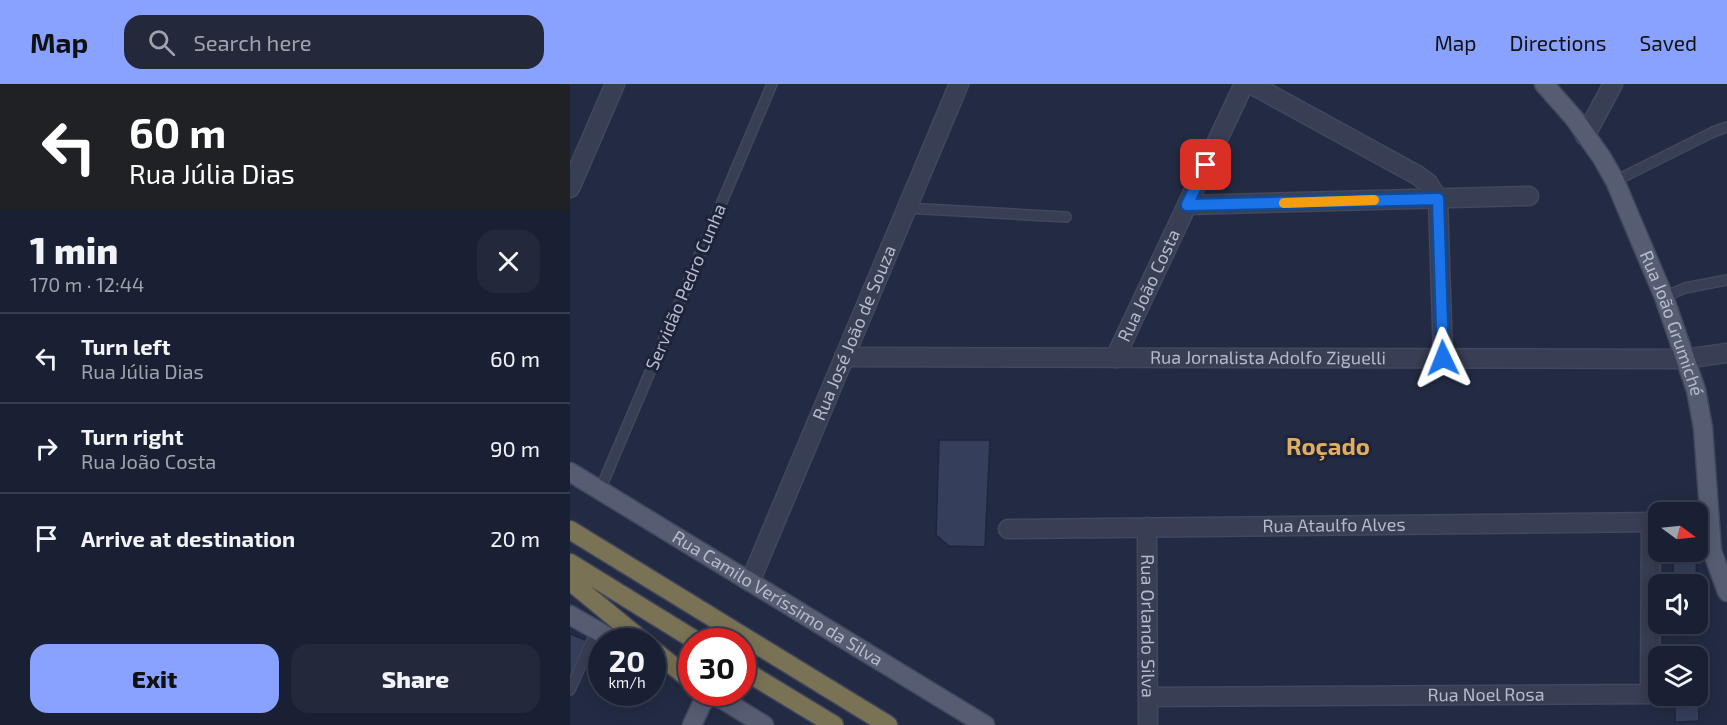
<!DOCTYPE html>
<html lang="en">
<head>
<meta charset="utf-8">
<style>
  :root { --surface:#1a2033; --page:#23283b; --text:#f1f3f6; --muted:#9fa3ac; --line:#383e4e; --accent:#89a1ff }
  body { margin:0; font-family:"Exo 2",sans-serif; background:var(--page); color:var(--text); height:100vh; display:flex; flex-direction:column; font-size:22px; white-space:nowrap }
  * { box-sizing:border-box; margin:0 }
  p { font-size:20px; color:var(--muted) }
  .icon { flex:none; width:33px; height:33px; fill:none; stroke:currentColor; stroke-width:2; stroke-linecap:round; stroke-linejoin:round }
  .map { position:relative; flex:1; overflow:hidden }
  .details { display:flex; flex-direction:column; background:var(--surface); width:570px }
  .details>* { flex:none }
  .top-card { background:#202124; color:#fff; overflow:hidden }
  .needle { width:39px; rotate:105deg }
  .buttons { position:absolute; left:1078px; top:418px; display:grid; gap:12px }
  .buttons a { display:grid; place-items:center; width:60px; height:60px; border-radius:12px; background:var(--surface); box-shadow:0 3px 15px #0003,0 0 0 2px var(--line); font-size:30px }
  .speed { position:absolute; left:18px; top:544px; display:flex; gap:12px; font-size:30px; font-weight:700; text-align:center }
  .speed>* { display:grid; place-content:center; width:78px; height:78px; border-radius:50%; background:var(--surface); box-shadow:0 3px 15px #0003,0 0 0 2px var(--line); line-height:1 }
  .speed small { font-size:15px; font-weight:400 }
  .speed .limit { border:9px solid #d22; background:#fff; color:#111 }
  .pin { position:absolute; display:grid; place-items:center; width:51px; height:51px; color:#fff; margin:-26px; border-radius:12px; box-shadow:0 3px 9px #0006 }
  .me { position:absolute; width:66px; margin:-33px; rotate:358deg; stroke-linejoin:round; filter:drop-shadow(0 0 4px #0008) }
  .turn { display:flex; align-items:center; gap:21px; height:126px; padding:0 30px; font-size:27px }
  .turn .icon { width:78px; height:78px; stroke-width:2.5 }
  .turn b { display:block; font-size:42px; line-height:51px }
  .round { display:grid; place-items:center; flex:none; width:63px; height:63px; border-radius:18px; background:var(--page) }
  .overview { display:flex; align-items:center; justify-content:space-between; height:102px; padding:0 30px }
  h1 { font-size:36px; font-weight:800; line-height:45px }
  .action { display:flex; gap:12px; margin-top:auto; padding:12px 30px }
  .action a { flex:1; height:69px; border-radius:18px; background:var(--accent); color:#111; font-size:24px; font-weight:800; line-height:69px; text-align:center }
  .action a+a { background:var(--page); color:var(--text) }
  ul { padding:0; list-style:none }
  li { display:flex; align-items:center; gap:18px; height:90px; padding:0 30px; border-top:2px solid var(--line) }
  li div { flex:1 }
  li b { display:block; font-size:22px }
  li em { font-style:normal }
  header { display:flex; align-items:center; gap:36px; box-sizing:border-box; height:84px; padding:0 30px; background:var(--accent); color:#111 }
  header strong { font-size:28px }
  nav { display:flex; gap:33px; margin-inline-start:auto; font-size:21px }
  .search { width:420px; height:54px; background:var(--page); display:flex; align-items:center; gap:15px; box-sizing:border-box; padding:0 21px; border-radius:18px; color:var(--muted); font-size:22px }
  main { display:flex; flex:1; min-height:0 }
  .map>svg:first-child { display:block }
  .building { fill:#353e5b; stroke:#1f253b; stroke-width:1.5 }
  .lines { fill:none; stroke-linecap:round; stroke-linejoin:round }
  .service-casing { stroke:#42475d; stroke-width:12 }
  .minor-casing { stroke:#42475d; stroke-width:21 }
  .primary-casing { stroke:#42475d; stroke-width:21 }
  .motorway-casing { stroke:#40465b; stroke-width:21 }
  .service { stroke:#383e53; stroke-width:9 }
  .minor { stroke:#383e53; stroke-width:18 }
  .primary { stroke:#565d73; stroke-width:18 }
  .motorway { stroke:#7a7254; stroke-width:18 }
  .route-casing { stroke:#114b97; stroke-width:15 }
  .route { stroke:#1a73e8; stroke-width:10 }
  .slow { stroke:#f59e0b; stroke-width:10 }
  .labels { text-anchor:middle; stroke-width:6; stroke-linejoin:round; paint-order:stroke }
  .street-label { font-size:18px; fill:#b5bacd; stroke:#1d2339 }
  .district-label { font-size:24px; font-weight:bold; fill:#e1ae5d; stroke:#1d2339 }
</style>
</head>
<body>
<header>
<strong>Map</strong>
<div class="search"><svg class="icon" aria-label="search" viewBox="0 0 24 24"><circle cx="10" cy="10" r="6"/><path d="M15 15l6 6"/></svg>Search here</div>
<nav><a>Map</a><a>Directions</a><a>Saved</a></nav>
</header>
<main>
<section class="details">
<div class="top-card">
<div class="turn"><svg class="icon" aria-label="left" viewBox="0 0 24 24"><path d="M17 20v-9H6M10 6l-5 5 5 5"/></svg><div><b>60 m</b>Rua Júlia Dias</div></div>
</div>
<div class="overview"><div><h1>1 min</h1><p>170 m · 12:44</p></div><a class="round"><svg class="icon" aria-label="close" viewBox="0 0 24 24"><path d="M6 6l12 12M18 6L6 18"/></svg></a></div>
<ul>
<li><svg class="icon" aria-label="left" viewBox="0 0 24 24"><path d="M17 20v-9H6M10 6l-5 5 5 5"/></svg><div><b>Turn left</b><p>Rua Júlia Dias</p></div><em>60 m</em></li>
<li><svg class="icon" aria-label="right" viewBox="0 0 24 24"><path d="M7 20v-9h11M14 6l5 5-5 5"/></svg><div><b>Turn right</b><p>Rua João Costa</p></div><em>90 m</em></li>
<li><svg class="icon" aria-label="arrive" viewBox="0 0 24 24"><path d="M6 21V4h12l-3 4 3 4H6"/></svg><div><b>Arrive at destination</b></div><em>20 m</em></li>
</ul>
<div class="action"><a>Exit</a><a>Share</a></div>
</section>
<div class="map">
<svg width="1157" height="641" viewBox="0 0 1157 641">
  <rect width="100%" height="100%" fill="#232b44"/>
  <!-- building -->
  <path class="building" d="M369,356H420L415,463L379,462L366,451Z
    M1103,471H1126L1127,501H1103Z
    M1104,540H1127L1128,548H1104Z
    M0,550L18,557L0,602Z
    M1128,560V573H1104V561Z
    M1128,583L1129,637L1105,638V612H1128Z"/>
  <g class="lines">
    <!-- service casing -->
    <g class="service-casing">
      <path id="service" d="M1045,97L1143,48L1157,43
        M337,124L496,133
        M1094,213L1115,204L1157,196
        M30,406L202,0
        M0,606L26,547"/>
    </g>
    <!-- minor casing -->
    <g class="minor-casing">
      <g id="minor">
        <path d="M681,0L847,91L858,99L868,115L873,274"/>
        <path d="M1015,52L1043,0"/>
        <path d="M0,104L45,0"/>
        <path d="M617,121L959,112"/>
        <path id="s1" d="M274,273L1114,275L1157,269"/>
        <path id="s2" d="M545,274L674,0"/>
        <path id="s3" d="M577,443L578,641"/>
        <path id="s4" d="M438,445L1089,438"/>
        <path id="s5" d="M180,498L389,0"/>
        <path id="s6" d="M578,613L1080,610L1081,438"/>
      </g>
    </g>
    <!-- primary casing -->
    <g class="primary-casing">
      <g id="primary">
        <path id="s7" d="M974,0L1004,34L1032,74L1045,97L1094,213L1126,306L1133,344L1142,467L1157,508"/>
        <path id="s8" d="M0,388L415,641"/>
        <path d="M0,531L47,558"/>
        <path d="M142,609L194,641"/>
        <path d="M122,641L137,609"/>
      </g>
    </g>
    <!-- motorway casing -->
    <g class="motorway-casing">
      <path id="motorway" d="M0,446L318,641
        M0,479L128,558
        M0,497L74,558
        M82,565L122,597
        M172,585L264,641"/>
    </g>
    <!-- service -->
    <use href="#service" class="service"/>
    <!-- minor -->
    <use href="#minor" class="minor"/>
    <!-- primary -->
    <use href="#primary" class="primary"/>
    <!-- motorway -->
    <use href="#motorway" class="motorway"/>
  </g>
  <g class="lines">
    <!-- route casing -->
    <g class="route-casing">
      <path id="route" d="M636,81L617,121L868,115L873,274"/>
    </g>
    <!-- route -->
    <use href="#route" class="route"/>
    <!-- slow -->
    <path class="slow" d="M714,119L804,116"/>
  </g>
  <g class="labels">
    <!-- street labels -->
    <g class="street-label">
      <text dy="6" stroke="none"><textPath href="#s2" startOffset="80">Rua João Costa</textPath></text>
      <text transform="translate(116 203) rotate(-67)" y="6">Servidão Pedro Cunha</text>
      <text dy="6" stroke="none"><textPath href="#s7" startOffset="274">Rua João Grumiché</textPath></text>
      <text dy="6" stroke="none"><textPath href="#s5" startOffset="270">Rua José João de Souza</textPath></text>
      <text dy="6" stroke="none"><textPath href="#s1" startOffset="424">Rua Jornalista Adolfo Ziguelli</textPath></text>
      <text dy="6" stroke="none"><textPath href="#s4" startOffset="326">Rua Ataulfo Alves</textPath></text>
      <text dy="6" stroke="none"><textPath href="#s8" startOffset="243">Rua Camilo Veríssimo da Silva</textPath></text>
      <text dy="6" stroke="none"><textPath href="#s3" startOffset="99">Rua Orlando Silva</textPath></text>
      <text dy="6" stroke="none"><textPath href="#s6" startOffset="338">Rua Noel Rosa</textPath></text>
    </g>
    <!-- district labels -->
    <g class="district-label">
      <text x="758" y="371">Roçado</text>
    </g>
  </g>
</svg>
<div class="buttons">
<a><svg class="needle" viewBox="-14 -14 28 28"><path d="M0-13l5 13h-10z" fill="#e53935"/><path d="M0 13l5-13h-10z" fill="#9fa3ac"/></svg></a>
<a><svg class="icon" aria-label="sound" viewBox="0 0 24 24"><path d="M4 9h4l5-4v14l-5-4H4zM17 9q2 3 0 6"/></svg></a>
<a><svg class="icon" aria-label="layers" viewBox="0 0 24 24"><path d="M12 4l9 5-9 5-9-5zM3 14l9 5 9-5"/></svg></a>
</div>
<div class="speed"><div>20<small>km/h</small></div><div class="limit">30</div></div>
<div class="pin" style="left:636px;top:81px;background:#d93025"><svg class="icon" aria-label="arrive" viewBox="0 0 24 24"><path d="M6 21V4h12l-3 4 3 4H6"/></svg></div>
<svg class="me" style="left:873px;top:274px" viewBox="-20 -20 40 40"><path d="M0-17L14 15 0 8-14 15z" fill="#1a73e8" stroke="#fff" stroke-width="4"/></svg>
</div>
</main>
</body>
</html>
